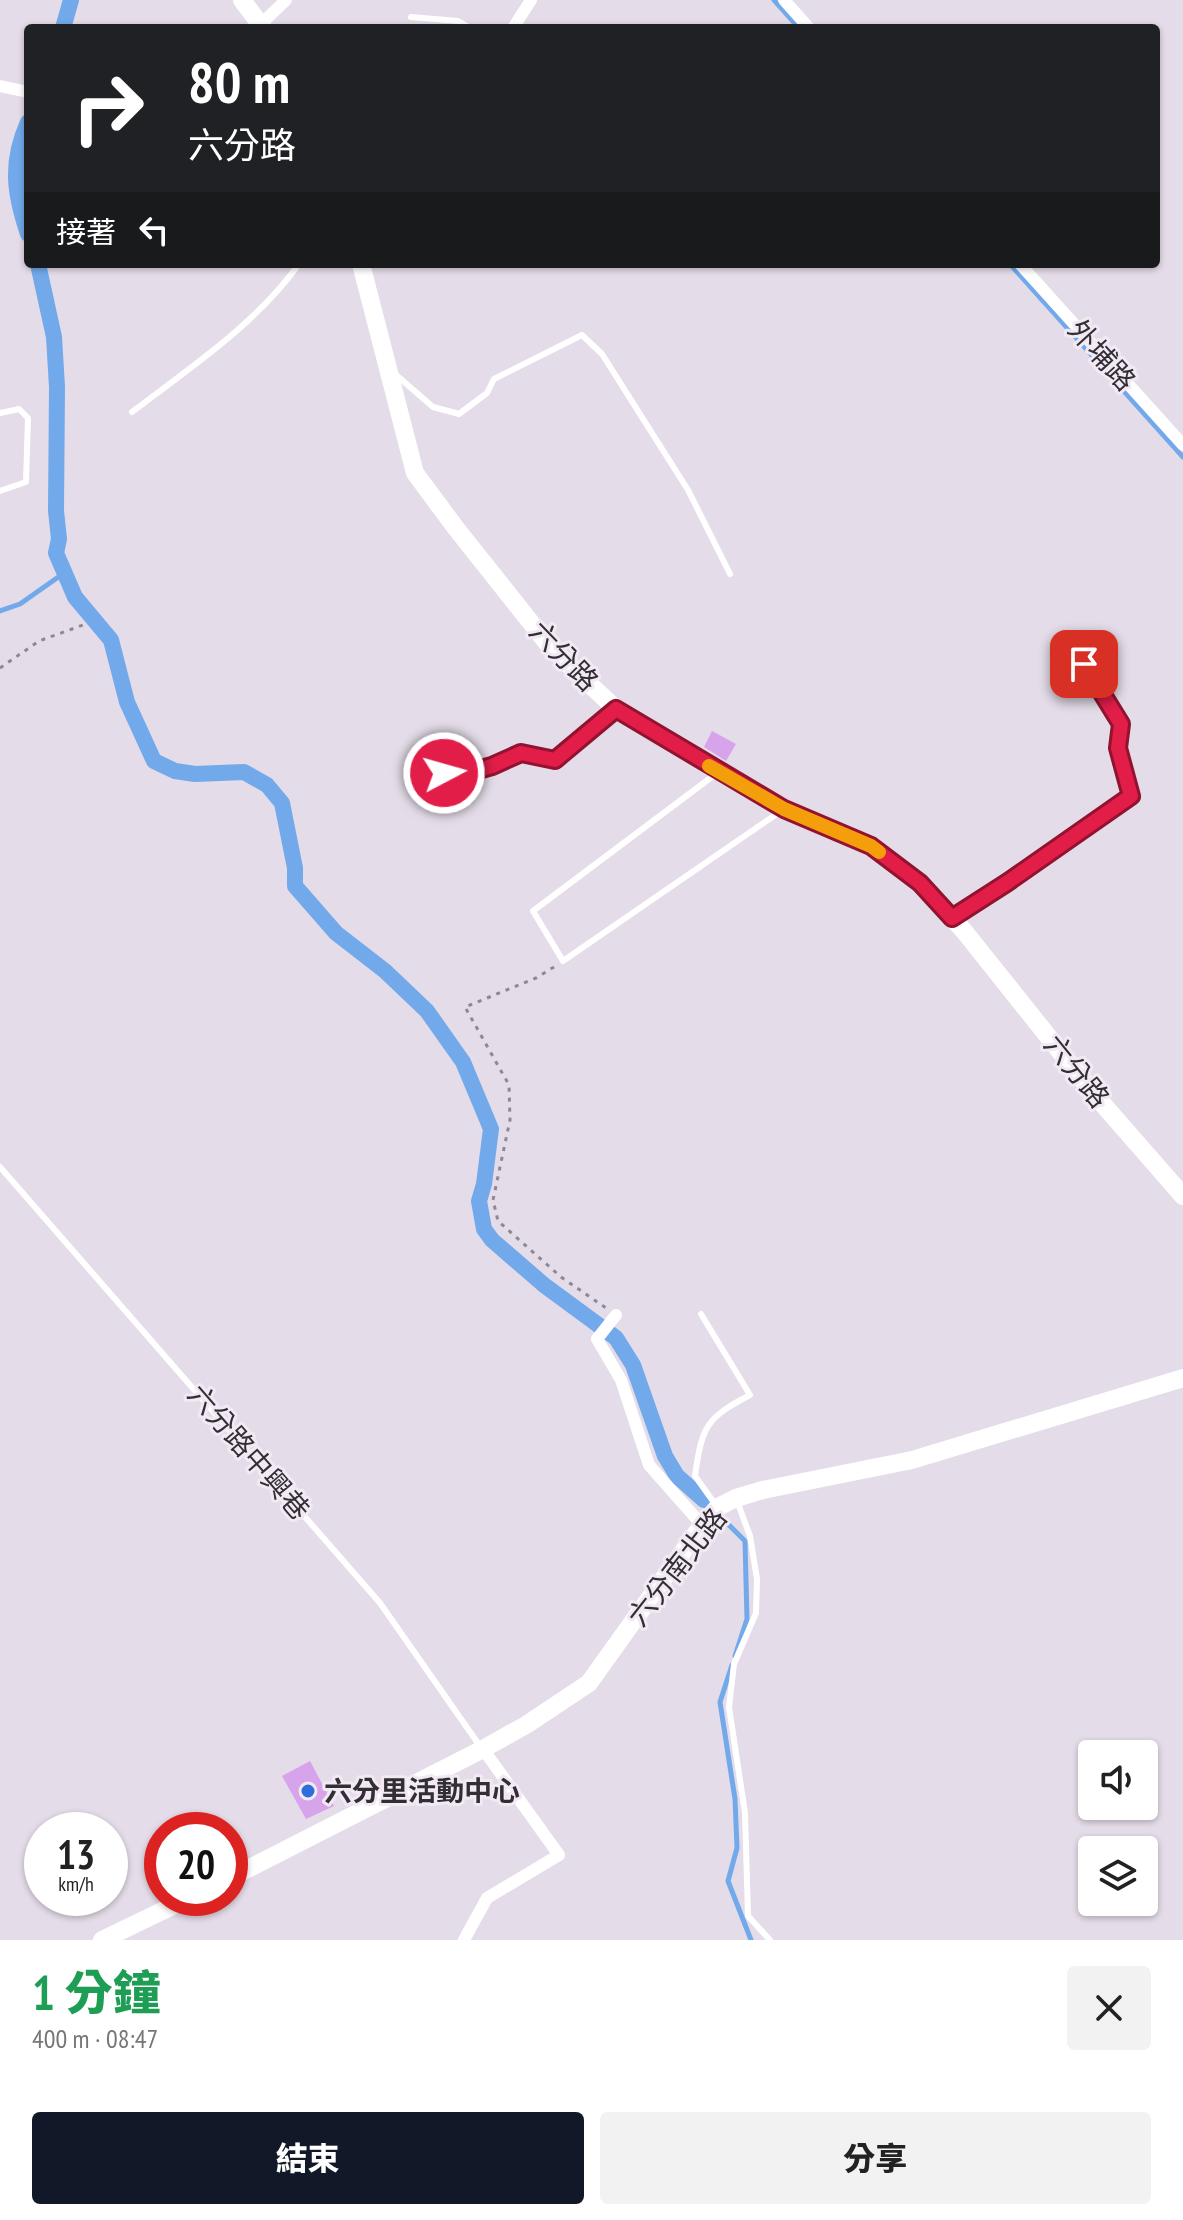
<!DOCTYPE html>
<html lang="zh-TW">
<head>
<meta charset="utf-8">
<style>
  :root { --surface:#fff; --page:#f2f2f2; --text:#222; --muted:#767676; --accent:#111827 }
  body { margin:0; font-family:"PT Sans Narrow","Noto Sans TC",sans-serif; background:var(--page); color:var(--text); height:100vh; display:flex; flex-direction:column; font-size:30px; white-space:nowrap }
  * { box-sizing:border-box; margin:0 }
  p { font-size:26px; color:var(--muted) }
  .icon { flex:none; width:44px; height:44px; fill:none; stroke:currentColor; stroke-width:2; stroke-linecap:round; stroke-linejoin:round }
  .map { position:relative; height:1940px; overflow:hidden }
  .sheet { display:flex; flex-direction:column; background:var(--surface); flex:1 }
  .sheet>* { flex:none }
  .guide { position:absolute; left:24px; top:24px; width:1136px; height:244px; border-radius:8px; box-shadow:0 2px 6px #0004; background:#202124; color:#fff; overflow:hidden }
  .fabs { position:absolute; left:1078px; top:1740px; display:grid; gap:16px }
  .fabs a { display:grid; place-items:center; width:80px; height:80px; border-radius:8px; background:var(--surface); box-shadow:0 2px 6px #0004; font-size:40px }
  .speed { position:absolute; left:24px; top:1812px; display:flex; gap:16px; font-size:40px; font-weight:700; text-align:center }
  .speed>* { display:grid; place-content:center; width:104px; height:104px; border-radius:50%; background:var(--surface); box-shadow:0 2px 6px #0004; line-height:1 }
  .speed small { font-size:20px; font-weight:400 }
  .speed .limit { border:12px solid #d22; background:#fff; color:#111 }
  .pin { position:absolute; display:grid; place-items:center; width:68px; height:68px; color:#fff; margin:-34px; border-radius:16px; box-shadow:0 4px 12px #0006 }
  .me { position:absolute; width:88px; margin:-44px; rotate:84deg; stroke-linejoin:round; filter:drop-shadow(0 0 6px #0008) }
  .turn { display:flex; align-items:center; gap:28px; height:168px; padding:0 32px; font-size:36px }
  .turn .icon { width:104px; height:104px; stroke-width:2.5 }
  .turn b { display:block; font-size:56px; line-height:68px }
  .then { display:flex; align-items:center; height:76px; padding:0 32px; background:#0003; gap:16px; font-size:30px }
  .round { display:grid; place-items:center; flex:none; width:84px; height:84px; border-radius:8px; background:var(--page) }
  .headline { display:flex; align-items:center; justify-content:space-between; height:136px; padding:0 32px }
  h1 { font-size:48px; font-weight:800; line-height:60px; color:#1e9e55 }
  .cta { display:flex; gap:16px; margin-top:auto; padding:16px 32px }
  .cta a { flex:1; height:92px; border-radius:8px; background:var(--accent); color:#fff; font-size:32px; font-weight:800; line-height:92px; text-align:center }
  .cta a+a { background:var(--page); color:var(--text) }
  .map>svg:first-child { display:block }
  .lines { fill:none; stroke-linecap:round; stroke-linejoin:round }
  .stream { stroke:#72a9ea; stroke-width:5 }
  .canal { stroke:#72a9ea; stroke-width:16 }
  .building { fill:#d7a4eb }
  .path { stroke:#8e8891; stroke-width:3; stroke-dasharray:4 6; stroke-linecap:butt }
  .lane { stroke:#fff; stroke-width:6 }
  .street { stroke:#fff; stroke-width:12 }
  .secondary { stroke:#fff; stroke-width:18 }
  .route-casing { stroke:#92132f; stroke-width:20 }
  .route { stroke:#e11d48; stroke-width:14 }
  .slow { stroke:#f59e0b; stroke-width:14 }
  .poi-dot { fill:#2e6edb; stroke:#f2e9f5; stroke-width:3 }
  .labels { text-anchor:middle; stroke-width:6; stroke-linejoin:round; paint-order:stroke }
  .street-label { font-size:28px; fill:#322f34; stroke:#f2e9f5 }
  .poi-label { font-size:28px; font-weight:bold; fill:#322f34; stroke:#f2e9f5; text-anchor:start }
</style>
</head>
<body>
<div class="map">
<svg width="1183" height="1940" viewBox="0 0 1183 1940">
  <rect width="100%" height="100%" fill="#e4dce8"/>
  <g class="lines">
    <!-- stream -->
    <path class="stream" d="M774,0L799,28
      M1010,264L1183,457
      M0,611L20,604L64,573
      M721,1517L745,1541L747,1619L735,1656
      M732,1665L720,1702L735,1799L737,1848L728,1881L751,1940"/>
    <!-- canal -->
    <path class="canal" d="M63,28L71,0
      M28,122C10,162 14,193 28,234
      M38,264L54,337L57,387L56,511L59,539L56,553L75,597L111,640L127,702L154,761L175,771L195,774L244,772L267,785L282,803L295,868V886L336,933L385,971L427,1011L463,1062L491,1129L484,1184L479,1201L484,1229L492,1240L544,1285L616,1338L633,1365L665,1456L677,1476L704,1500"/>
  </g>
  <!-- building -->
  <path class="building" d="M712,731L736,744L726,761L704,747Z
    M310,1761L334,1806L306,1819L282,1776Z"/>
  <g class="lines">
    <!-- path -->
    <path class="path" d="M0,668L39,641L83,625
      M554,967L536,978L465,1007L509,1085L510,1120L493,1200L498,1221L561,1277L606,1308"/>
    <!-- lane -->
    <path class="lane" d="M411,17L458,21L470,28
      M395,374L433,407L459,414L487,393L494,379L582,335L602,354L688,490L730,574
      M132,412C191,367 255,325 299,264
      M0,413L19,409L28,418L26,482L0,491
      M437,741L444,773L463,774L492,766L521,753L555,760L613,711
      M717,773L533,911L563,961L781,811
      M955,916L1008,882L1131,796L1118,748L1121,724L1084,664
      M0,1167L380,1603L482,1749
      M701,1314L750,1395C706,1418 702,1426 695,1476L715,1504
      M737,1501L750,1536L757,1579L756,1613L734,1664L729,1707L745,1813L748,1916L770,1940"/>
    <!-- street -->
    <path class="street" d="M784,0L809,28
      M257,28L286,0
      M513,28L531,0
      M0,86L28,92
      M1020,264L1183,445
      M616,1315L597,1339L621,1380L649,1465L702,1525
      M464,1940L487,1898L559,1855L483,1749"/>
    <!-- secondary -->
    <path class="secondary" d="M242,0L263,28
      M361,264L415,473L455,527L551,648L616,709L784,809L871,846L920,883L964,931L1094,1094L1183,1196
      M230,1878L483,1749L526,1725L589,1683L702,1525L718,1507L736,1498L763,1490L912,1460L1183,1378
      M102,1940L189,1898"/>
  </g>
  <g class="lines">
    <!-- route casing -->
    <g class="route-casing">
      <path id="route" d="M444,773L463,774L492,766L521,753L555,760L616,709L784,809L871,846L920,883L952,918L1008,882L1131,796L1118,748L1121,724L1084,664"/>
    </g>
    <!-- route -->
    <use href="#route" class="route"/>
    <!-- slow -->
    <path class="slow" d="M709,766L784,809L871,846L879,852"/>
  </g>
  <!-- markers -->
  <circle class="poi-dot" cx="308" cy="1791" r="8"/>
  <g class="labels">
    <!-- street labels -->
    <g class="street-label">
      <text transform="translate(1102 355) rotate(48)" y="10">外埔路</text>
      <text transform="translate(564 656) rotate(46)" y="10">六分路</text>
      <text transform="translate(1077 1071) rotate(51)" y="10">六分路</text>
      <text transform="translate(249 1452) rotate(49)" y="10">六分路中興巷</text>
      <text transform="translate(677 1567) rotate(-52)" y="10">六分南北路</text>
    </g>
    <!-- poi labels -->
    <g class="poi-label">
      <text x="324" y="1801">六分里活動中心</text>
    </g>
  </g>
</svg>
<div class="fabs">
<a><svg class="icon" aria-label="sound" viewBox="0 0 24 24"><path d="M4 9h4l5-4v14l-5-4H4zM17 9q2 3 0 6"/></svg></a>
<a><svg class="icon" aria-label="layers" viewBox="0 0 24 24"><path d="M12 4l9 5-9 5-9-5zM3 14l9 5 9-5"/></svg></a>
</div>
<div class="speed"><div>13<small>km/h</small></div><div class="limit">20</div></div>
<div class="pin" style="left:1084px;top:664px;background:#d93025"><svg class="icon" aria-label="arrive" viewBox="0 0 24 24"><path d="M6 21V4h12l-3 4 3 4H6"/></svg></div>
<svg class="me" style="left:444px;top:773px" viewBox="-20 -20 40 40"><circle r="17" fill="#e11d48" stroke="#fff" stroke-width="3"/><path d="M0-11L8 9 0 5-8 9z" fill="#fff"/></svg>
<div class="guide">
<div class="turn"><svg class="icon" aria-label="right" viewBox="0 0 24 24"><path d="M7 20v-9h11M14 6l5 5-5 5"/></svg><div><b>80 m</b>六分路</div></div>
<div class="then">接著<svg class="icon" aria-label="left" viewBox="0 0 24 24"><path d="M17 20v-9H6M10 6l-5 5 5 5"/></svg></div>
</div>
</div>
<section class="sheet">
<div class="headline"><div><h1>1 分鐘</h1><p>400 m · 08:47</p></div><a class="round"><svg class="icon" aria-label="close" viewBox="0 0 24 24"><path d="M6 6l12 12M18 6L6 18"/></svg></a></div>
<div class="cta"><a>結束</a><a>分享</a></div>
</section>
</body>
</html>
